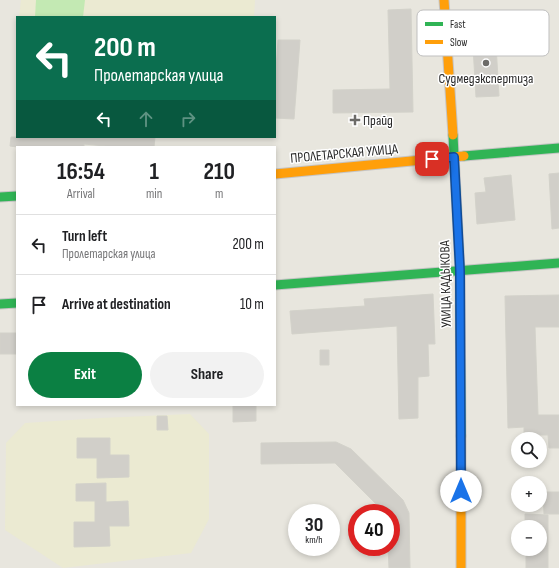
<!DOCTYPE html>
<html lang="en">
<head>
<meta charset="utf-8">
<style>
  :root { --surface:#fff; --page:#f2f2f2; --text:#202124; --muted:#757577; --line:#e0e0e0; --accent:#0b8043 }
  body { margin:0; font-family:"Sofia Sans Condensed",sans-serif; background:var(--page); color:var(--text); height:100vh; display:flex; flex-direction:column; font-size:15px; white-space:nowrap }
  * { box-sizing:border-box; margin:0 }
  p { font-size:13px; color:var(--muted) }
  .icon { flex:none; width:22px; height:22px; fill:none; stroke:currentColor; stroke-width:2; stroke-linecap:round; stroke-linejoin:round }
  .map { position:relative; flex:1; overflow:hidden }
  .panel { position:absolute; left:16px; top:146px; width:260px; height:260px; display:flex; flex-direction:column; background:var(--surface); border-radius:0px; box-shadow:0 2px 6px #0003 }
  .panel>* { flex:none }
  .banner { position:absolute; left:16px; top:16px; width:260px; height:122px; border-radius:0px; box-shadow:0 2px 6px #0003; background:#0b6e4f; color:#fff; overflow:hidden }
  .controls { position:absolute; left:511px; top:432px; display:grid; gap:8px }
  .controls a { display:grid; place-items:center; width:36px; height:36px; border-radius:50%; background:var(--surface); box-shadow:0 2px 6px #0003; font-size:20px }
  .speed { position:absolute; left:288px; top:504px; display:flex; gap:8px; font-size:20px; font-weight:700; text-align:center }
  .speed>* { display:grid; place-content:center; width:52px; height:52px; border-radius:50%; background:var(--surface); box-shadow:0 2px 6px #0003; line-height:1 }
  .speed small { font-size:10px; font-weight:400 }
  .speed .limit { border:6px solid #d22; background:#fff; color:#111 }
  .pin { position:absolute; display:grid; place-items:center; width:34px; height:34px; color:#fff; margin:-17px; border-radius:8px; box-shadow:0 2px 6px #0006 }
  .me { position:absolute; width:44px; margin:-22px; rotate:0deg; stroke-linejoin:round; filter:drop-shadow(0 0 3px #0008) }
  .turn { display:flex; align-items:center; gap:14px; height:84px; padding:0 12px; font-size:18px }
  .turn .icon { width:52px; height:52px; stroke-width:2.5 }
  .turn b { display:block; font-size:28px; line-height:34px }
  .lanes { display:flex; align-items:center; height:38px; padding:0 12px; background:#0003; justify-content:center; gap:20px; direction:ltr }
  .lanes .off { opacity:.35 }
  .eta { display:flex; justify-content:space-evenly; align-items:center; height:68px; text-align:center }
  .eta b { font-size:24px; font-weight:700; line-height:28px }
  .cta { display:flex; gap:8px; margin-top:auto; padding:8px 12px }
  .cta a { flex:1; height:46px; border-radius:24px; background:var(--accent); color:#fff; font-size:16px; font-weight:700; line-height:46px; text-align:center }
  .cta a+a { background:var(--page); color:var(--text) }
  ul { padding:0; list-style:none }
  li { display:flex; align-items:center; gap:12px; height:60px; padding:0 12px; border-top:1px solid var(--line) }
  li div { flex:1 }
  li b { display:block; font-size:15px }
  li em { font-style:normal }
  .map>svg:first-child { display:block }
  .education { fill:#ebead2 }
  .pitch { fill:#c3e9b3 }
  .building { fill:#d1cfc9; stroke:#d3d2ca }
  .lines { fill:none; stroke-linecap:round; stroke-linejoin:round }
  .fast-casing { stroke:#c5c4c4; stroke-width:11 }
  .slow-casing { stroke:#c5c4c4; stroke-width:11 }
  .fast { stroke:#30b455; stroke-width:9 }
  .slow { stroke:#ff9f0a; stroke-width:9 }
  .route-casing { stroke:#114b97; stroke-width:10 }
  .route { stroke:#1a73e8; stroke-width:7 }
  .poi-dot { fill:#6c6b68; stroke:#fff; stroke-width:1.5 }
  .labels { text-anchor:middle; stroke-width:3; stroke-linejoin:round; paint-order:stroke }
  .poi-label { font-size:14px; fill:#292929; stroke:#fff }
  .street-label { font-size:14px; fill:#292929; stroke:#fff }
  .key { fill:#fff; stroke:#bfbfbf; stroke-width:1 }
  .key-label { font-size:11px; fill:#292929 }
</style>
</head>
<body>
<div class="map">
<svg width="559" height="568" viewBox="0 0 559 568">
  <rect width="100%" height="100%" fill="#e8e6de"/>
  <!-- education -->
  <path class="education" d="M21,0H255L254,17H19Z
    M190,414L209,434V519L191,553L63,568L5,530L6,443L25,423L101,418Z"/>
  <!-- pitch -->
  <path class="pitch" d="M36,0H85L83,17H35Z"/>
  <!-- building -->
  <path class="building" d="M411,9L413,112L333,113V90L390,89L388,10Z
    M495,28L499,96L476,97L472,30Z
    M278,40H300L294,119L275,118V86Z
    M11,137H155L154,147H116L84,144V147H17L10,146Z
    M559,173V228L552,229L549,174Z
    M511,175L515,220L477,224L475,193L486,192L484,178Z
    M433,294L435,344H428L429,376L418,377V418L399,419L397,326L292,334L290,311L365,306L364,299Z
    M559,295V327H535L538,415H559V448H549L548,435H524V427L508,428L505,296Z
    M0,333H17V354H0Z
    M320,350H329V365H320Z
    M233,405H256V421L233,422Z
    M157,416H167L168,430H157Z
    M77,438H110V455H129V477L97,478V458H77Z
    M336,442L351,449L403,500L409,513L410,568H389L388,547H391V513H385L335,463L261,464V443Z
    M106,483V502L128,501L129,526H109L110,546L74,547V522H95V501H76V484Z
    M543,492H559V514H544Z
    M525,514L548,515V568H526V549H540V527H525Z"/>
  <g class="lines">
    <!-- fast casing -->
    <g class="fast-casing">
      <path id="fast" d="M453,135L460,271L461,436
        M464,156L559,148
        M0,197L17,196
        M275,285L559,263
        M0,304L17,303"/>
    </g>
    <!-- slow casing -->
    <g class="slow-casing">
      <path id="slow" d="M444,0L453,135
        M275,174L464,156
        M461,436V568"/>
    </g>
    <!-- fast -->
    <use href="#fast" class="fast"/>
    <!-- slow -->
    <use href="#slow" class="slow"/>
  </g>
  <g class="lines">
    <!-- route casing -->
    <g class="route-casing">
      <path id="route" d="M432,159L454,157L460,271L461,491"/>
    </g>
    <!-- route -->
    <use href="#route" class="route"/>
  </g>
  <!-- markers -->
  <g class="poi-dot">
    <circle cx="486" cy="63" r="4"/>
    <path d="M353 114h4v4h4v4h-4v4h-4v-4h-4v-4h4z"/>
  </g>
  <g class="labels">
    <!-- poi labels -->
    <g class="poi-label">
      <text x="486" y="83">Судмедэкспертиза</text>
      <text x="363" y="125" text-anchor="start">Прайд</text>
    </g>
    <!-- street labels -->
    <g class="street-label">
      <text transform="translate(344 153) rotate(-5)" y="5">ПРОЛЕТАРСКАЯ УЛИЦА</text>
      <text transform="translate(445 284) rotate(-91)" y="5">УЛИЦА КАДЫКОВА</text>
    </g>
  </g>
  <!-- legend -->
  <rect x="417" y="10" width="132" height="46" rx="6" class="key"/>
  <rect x="425" y="22" width="18" height="4" fill="#30b455"/>
  <rect x="425" y="40" width="18" height="4" fill="#ff9f0a"/>
  <g class="key-label">
    <text x="450" y="28">Fast</text>
    <text x="450" y="46">Slow</text>
  </g>
</svg>
<div class="controls">
<a><svg class="icon" aria-label="search" viewBox="0 0 24 24"><circle cx="10" cy="10" r="6"/><path d="M15 15l6 6"/></svg></a>
<a>+</a>
<a>−</a>
</div>
<div class="speed"><div>30<small>km/h</small></div><div class="limit">40</div></div>
<div class="pin" style="left:432px;top:159px;background:#d93025"><svg class="icon" aria-label="arrive" viewBox="0 0 24 24"><path d="M6 21V4h12l-3 4 3 4H6"/></svg></div>
<svg class="me" style="left:461px;top:491px" viewBox="-20 -20 40 40"><circle r="19" fill="#fff"/><path d="M0-13L10 11 0 6-10 11z" fill="#1a73e8"/></svg>
<div class="banner">
<div class="turn"><svg class="icon" aria-label="left" viewBox="0 0 24 24"><path d="M17 20v-9H6M10 6l-5 5 5 5"/></svg><div><b>200 m</b>Пролетарская улица</div></div>
<div class="lanes"><svg class="icon" aria-label="left" viewBox="0 0 24 24"><path d="M17 20v-9H6M10 6l-5 5 5 5"/></svg><svg class="icon off" aria-label="ahead" viewBox="0 0 24 24"><path d="M12 20V5M6 11l6-6 6 6"/></svg><svg class="icon off" aria-label="right" viewBox="0 0 24 24"><path d="M7 20v-9h11M14 6l5 5-5 5"/></svg></div>
</div>
<section class="panel">
<div class="eta">
<div><b>16:54</b><p>Arrival</p></div>
<div><b>1</b><p>min</p></div>
<div><b>210</b><p>m</p></div>
</div>
<ul>
<li><svg class="icon" aria-label="left" viewBox="0 0 24 24"><path d="M17 20v-9H6M10 6l-5 5 5 5"/></svg><div><b>Turn left</b><p>Пролетарская улица</p></div><em>200 m</em></li>
<li><svg class="icon" aria-label="arrive" viewBox="0 0 24 24"><path d="M6 21V4h12l-3 4 3 4H6"/></svg><div><b>Arrive at destination</b></div><em>10 m</em></li>
</ul>
<div class="cta"><a>Exit</a><a>Share</a></div>
</section>
</div>
</body>
</html>
